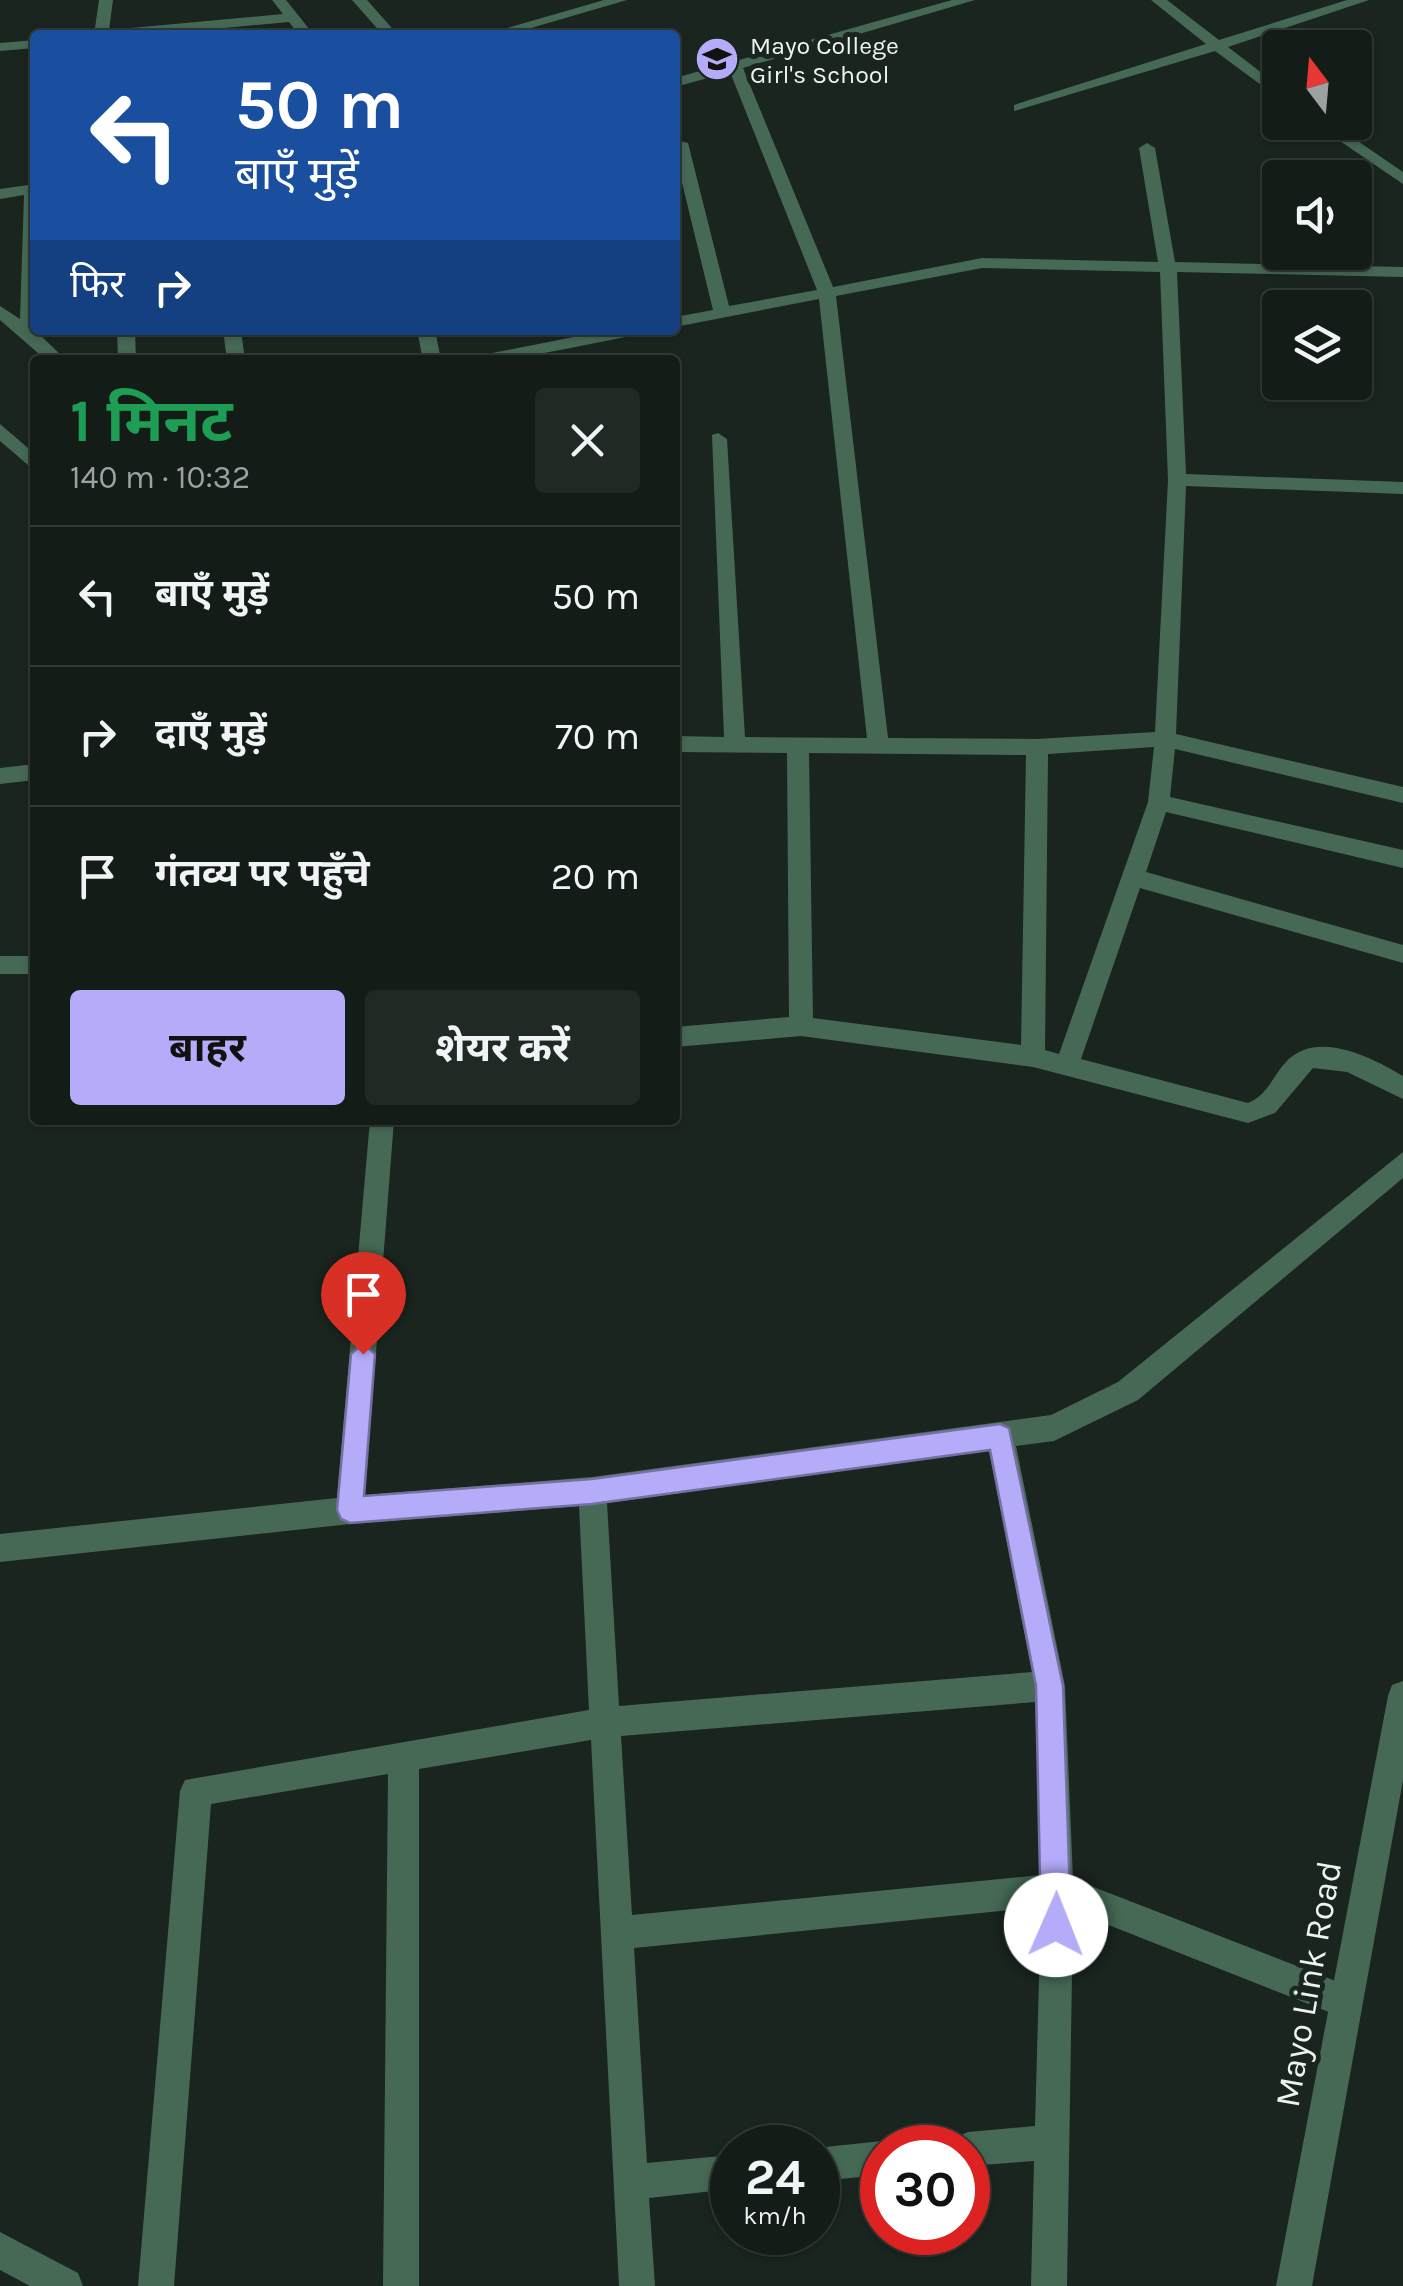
<!DOCTYPE html>
<html lang="hi">
<head>
<meta charset="utf-8">
<style>
  :root { --surface:#141c17; --page:#212924; --text:#f1f3f6; --muted:#9da1a1; --line:#333a36; --accent:#b4acf9 }
  body { margin:0; font-family:Karla,"Noto Sans Devanagari",sans-serif; background:var(--page); color:var(--text); height:100vh; display:flex; flex-direction:column; font-size:38px; white-space:nowrap }
  * { box-sizing:border-box; margin:0 }
  p { font-size:32px; color:var(--muted) }
  .icon { flex:none; width:55px; height:55px; fill:none; stroke:currentColor; stroke-width:2; stroke-linecap:round; stroke-linejoin:round }
  .map { position:relative; flex:1; overflow:hidden }
  .side { position:absolute; left:30px; top:355px; width:650px; height:770px; display:flex; flex-direction:column; background:var(--surface); border-radius:10px; box-shadow:0 2px 8px #0004,0 0 0 2px var(--line) }
  .side>* { flex:none }
  .top-card { position:absolute; left:30px; top:30px; width:650px; height:305px; border-radius:10px; box-shadow:0 2px 8px #0004,0 0 0 2px var(--line); background:#1a4fa0; color:#fff; overflow:hidden }
  .needle { width:65px; rotate:344deg }
  .controls { position:absolute; left:1262px; top:30px; display:grid; gap:20px }
  .controls a { display:grid; place-items:center; width:110px; height:110px; border-radius:10px; background:var(--surface); box-shadow:0 2px 8px #0004,0 0 0 2px var(--line); font-size:50px }
  .speed { position:absolute; left:710px; top:2125px; display:flex; gap:20px; font-size:50px; font-weight:700; text-align:center }
  .speed>* { display:grid; place-content:center; width:130px; height:130px; border-radius:50%; background:var(--surface); box-shadow:0 2px 8px #0004,0 0 0 2px var(--line); line-height:1 }
  .speed small { font-size:25px; font-weight:400 }
  .speed .limit { border:15px solid #d22; background:#fff; color:#111 }
  .pin { position:absolute; display:grid; place-items:center; width:85px; height:85px; color:#fff; margin:-102px -42px; border-radius:50% 50% 50% 0; rotate:-45deg; box-shadow:0 0 10px #0007 }
  .pin .icon { rotate:45deg }
  .me { position:absolute; width:110px; margin:-55px; rotate:1deg; stroke-linejoin:round; filter:drop-shadow(0 0 8px #0008) }
  .turn { display:flex; align-items:center; gap:35px; height:210px; padding:0 40px; font-size:45px }
  .turn .icon { width:130px; height:130px; stroke-width:2.5 }
  .turn b { display:block; font-size:70px; line-height:85px }
  .then { display:flex; align-items:center; height:95px; padding:0 40px; background:#0003; gap:20px; font-size:38px }
  .round { display:grid; place-items:center; flex:none; width:105px; height:105px; border-radius:10px; background:var(--page) }
  .summary { display:flex; align-items:center; justify-content:space-between; height:170px; padding:0 40px }
  h1 { font-size:60px; font-weight:700; line-height:75px; color:#1e9e55 }
  .button { display:flex; gap:20px; margin-top:auto; padding:20px 40px }
  .button a { flex:1; height:115px; border-radius:10px; background:var(--accent); color:#111; font-size:40px; font-weight:700; line-height:115px; text-align:center }
  .button a+a { background:var(--page); color:var(--text) }
  ul { padding:0; list-style:none }
  li { display:flex; align-items:center; gap:30px; height:140px; padding:0 40px; border-top:2px solid var(--line) }
  li div { flex:1 }
  li b { display:block; font-size:38px }
  li em { font-style:normal }
  .map>svg:first-child { display:block }
  .lines { fill:none; stroke-linecap:round; stroke-linejoin:round }
  .service { fill:#456955; fill-rule:evenodd }
  .minor { fill:#456955; fill-rule:evenodd }
  .tertiary { fill:#456955; fill-rule:evenodd }
  .route { fill:#b4acf9; stroke:#7570a2; stroke-width:2.5 }
  .labels { text-anchor:middle; stroke-width:10; stroke-linejoin:round; paint-order:stroke }
  .far-poi-label { font-size:25px; fill:#ecf4ef; stroke:#1a251f; text-anchor:start }
  .near-street-label { font-size:35px; fill:#ecf4ef; stroke:#1a251f }
</style>
</head>
<body>
<div class="map">
<svg width="1403" height="2286" viewBox="0 0 1403 2286">
  <rect width="100%" height="100%" fill="#1a251f"/>
  <g class="lines">
    <!-- service -->
    <path class="service" d="M352,0H367L398,35H383Z"/>
    <!-- minor -->
    <path class="minor" d="M99,0H113L109,30L283,14L272,0H286L314,35H299L289,22L148,35H94Z
      M604,0H627L507,35H483Z
      M952,0H975L743,68L833,287L982,258L1158,262L1139,148L1147,143L1155,148L1175,262L1403,267V277L1177,272L1186,474L1403,482V494L1186,486L1176,734L1403,787V803L1175,749L1170,797L1403,850V868L1166,812L1146,872L1403,945V963L1140,888L1081,1059L1248,1103C1268,1095 1272,1077 1285,1063C1316,1028 1372,1058 1403,1076V1099L1347,1072L1313,1068L1275,1113L1248,1123L1033,1067L801,1036L675,1047V1027L789,1017L787,753L675,752V736L724,737L712,435L718,433L727,439L745,737L867,738L819,299L675,327V317L713,310L675,154V140L688,143L729,306L817,290L730,72L675,87V78ZM982,268L1160,272L1168,480L1155,732L1037,739L888,738L836,296ZM1154,747L1148,802L1059,1054L1045,1050L1048,754ZM809,753L1026,755L1021,1045L813,1018Z
      M1151,0H1167L1219,40L1347,0H1369L1228,47L1280,87V99L1215,51L1014,111V105L1206,44Z
      M35,40V48L0,51V43Z
      M1312,122H1330L1403,172V184Z
      M35,184V330L66,360H46L0,320V306L20,319L24,195L0,199V189Z
      M117,330H135L136,360H118Z
      M223,330H241L245,360H227Z
      M417,330H435L441,360H423Z
      M609,330H645L636,335L509,360H473L482,355Z
      M0,424L35,454V471L0,441Z
      M35,764V780L0,784V768Z
      M0,956H35V974H0Z
      M370,1120H394L365,1495L592,1477L1051,1415L1118,1382L1403,1152V1178L1138,1400L1054,1441L1016,1446L1065,1686L1073,1879L1356,1989L1361,2001L1356,2013L1344,2018L1073,1911L1067,2286H1031L1034,2161L968,2166V2148H951L956,2137L968,2132L1035,2126L1041,1907L634,1948L647,2163L732,2155V2189L649,2198L655,2286H619L591,1740L419,1769V2286H383L388,1774L211,1804L174,2286H138L180,1791L185,1780L589,1710L579,1506L350,1524L0,1562V1534L337,1498ZM989,1450L1032,1672L619,1706L607,1503ZM1035,1702L1041,1875L632,1915L621,1736Z
      M882,2141L895,2148H882V2175L818,2181L816,2148Z
      M0,2232L78,2273L83,2286H30L0,2270Z"/>
    <!-- tertiary -->
    <path class="tertiary" d="M1403,1681V1780L1312,2286H1276L1388,1696L1392,1685Z"/>
  </g>
  <!-- route -->
  <path class="route" d="M363,1343L375,1354L364,1496L592,1479L1000,1424L1009,1428L1063,1686L1071,1925L1066,1936L1056,1940L1046,1936L1041,1925L1036,1686L990,1450L592,1504L350,1523L341,1519L337,1510L351,1354Z"/>
  <!-- icons -->
  <defs>
    <g id="school-disc" transform="scale(2.25)"><circle r="9.5" fill="#b4acf9" stroke="#1a251f"/><path d="M0-5L7-2L0 1L-7-2ZM-4 1L0 2.5L4 1V4Q0 6-4 4Z" fill="#111"/></g>
  </defs>
  <g fill-rule="evenodd">
    <use href="#school-disc" x="717" y="59"/>
  </g>
  <g class="labels">
    <!-- far-poi labels -->
    <g class="far-poi-label">
      <text x="750" y="54">Mayo College<tspan x="750" dy="29">Girl's School</tspan></text>
    </g>
    <!-- near-street labels -->
    <g class="near-street-label">
      <text transform="translate(1308 1984) rotate(-80)" y="12">Mayo Link Road</text>
    </g>
  </g>
</svg>
<div class="controls">
<a><svg class="needle" viewBox="-14 -14 28 28"><path d="M0-13l5 13h-10z" fill="#e53935"/><path d="M0 13l5-13h-10z" fill="#9da1a1"/></svg></a>
<a><svg class="icon" aria-label="sound" viewBox="0 0 24 24"><path d="M4 9h4l5-4v14l-5-4H4zM17 9q2 3 0 6"/></svg></a>
<a><svg class="icon" aria-label="layers" viewBox="0 0 24 24"><path d="M12 4l9 5-9 5-9-5zM3 14l9 5 9-5"/></svg></a>
</div>
<div class="speed"><div>24<small>km/h</small></div><div class="limit">30</div></div>
<div class="pin" style="left:363px;top:1354px;background:#d93025"><svg class="icon" aria-label="arrive" viewBox="0 0 24 24"><path d="M6 21V4h12l-3 4 3 4H6"/></svg></div>
<svg class="me" style="left:1056px;top:1925px" viewBox="-20 -20 40 40"><circle r="19" fill="#fff"/><path d="M0-13L10 11 0 6-10 11z" fill="#b4acf9"/></svg>
<div class="top-card">
<div class="turn"><svg class="icon" aria-label="left" viewBox="0 0 24 24"><path d="M17 20v-9H6M10 6l-5 5 5 5"/></svg><div><b>50 m</b>बाएँ मुड़ें</div></div>
<div class="then">फिर<svg class="icon" aria-label="right" viewBox="0 0 24 24"><path d="M7 20v-9h11M14 6l5 5-5 5"/></svg></div>
</div>
<section class="side">
<div class="summary"><div><h1>1 मिनट</h1><p>140 m · 10:32</p></div><a class="round"><svg class="icon" aria-label="close" viewBox="0 0 24 24"><path d="M6 6l12 12M18 6L6 18"/></svg></a></div>
<ul>
<li><svg class="icon" aria-label="left" viewBox="0 0 24 24"><path d="M17 20v-9H6M10 6l-5 5 5 5"/></svg><div><b>बाएँ मुड़ें</b></div><em>50 m</em></li>
<li><svg class="icon" aria-label="right" viewBox="0 0 24 24"><path d="M7 20v-9h11M14 6l5 5-5 5"/></svg><div><b>दाएँ मुड़ें</b></div><em>70 m</em></li>
<li><svg class="icon" aria-label="arrive" viewBox="0 0 24 24"><path d="M6 21V4h12l-3 4 3 4H6"/></svg><div><b>गंतव्य पर पहुँचे</b></div><em>20 m</em></li>
</ul>
<div class="button"><a>बाहर</a><a>शेयर करें</a></div>
</section>
</div>
</body>
</html>
